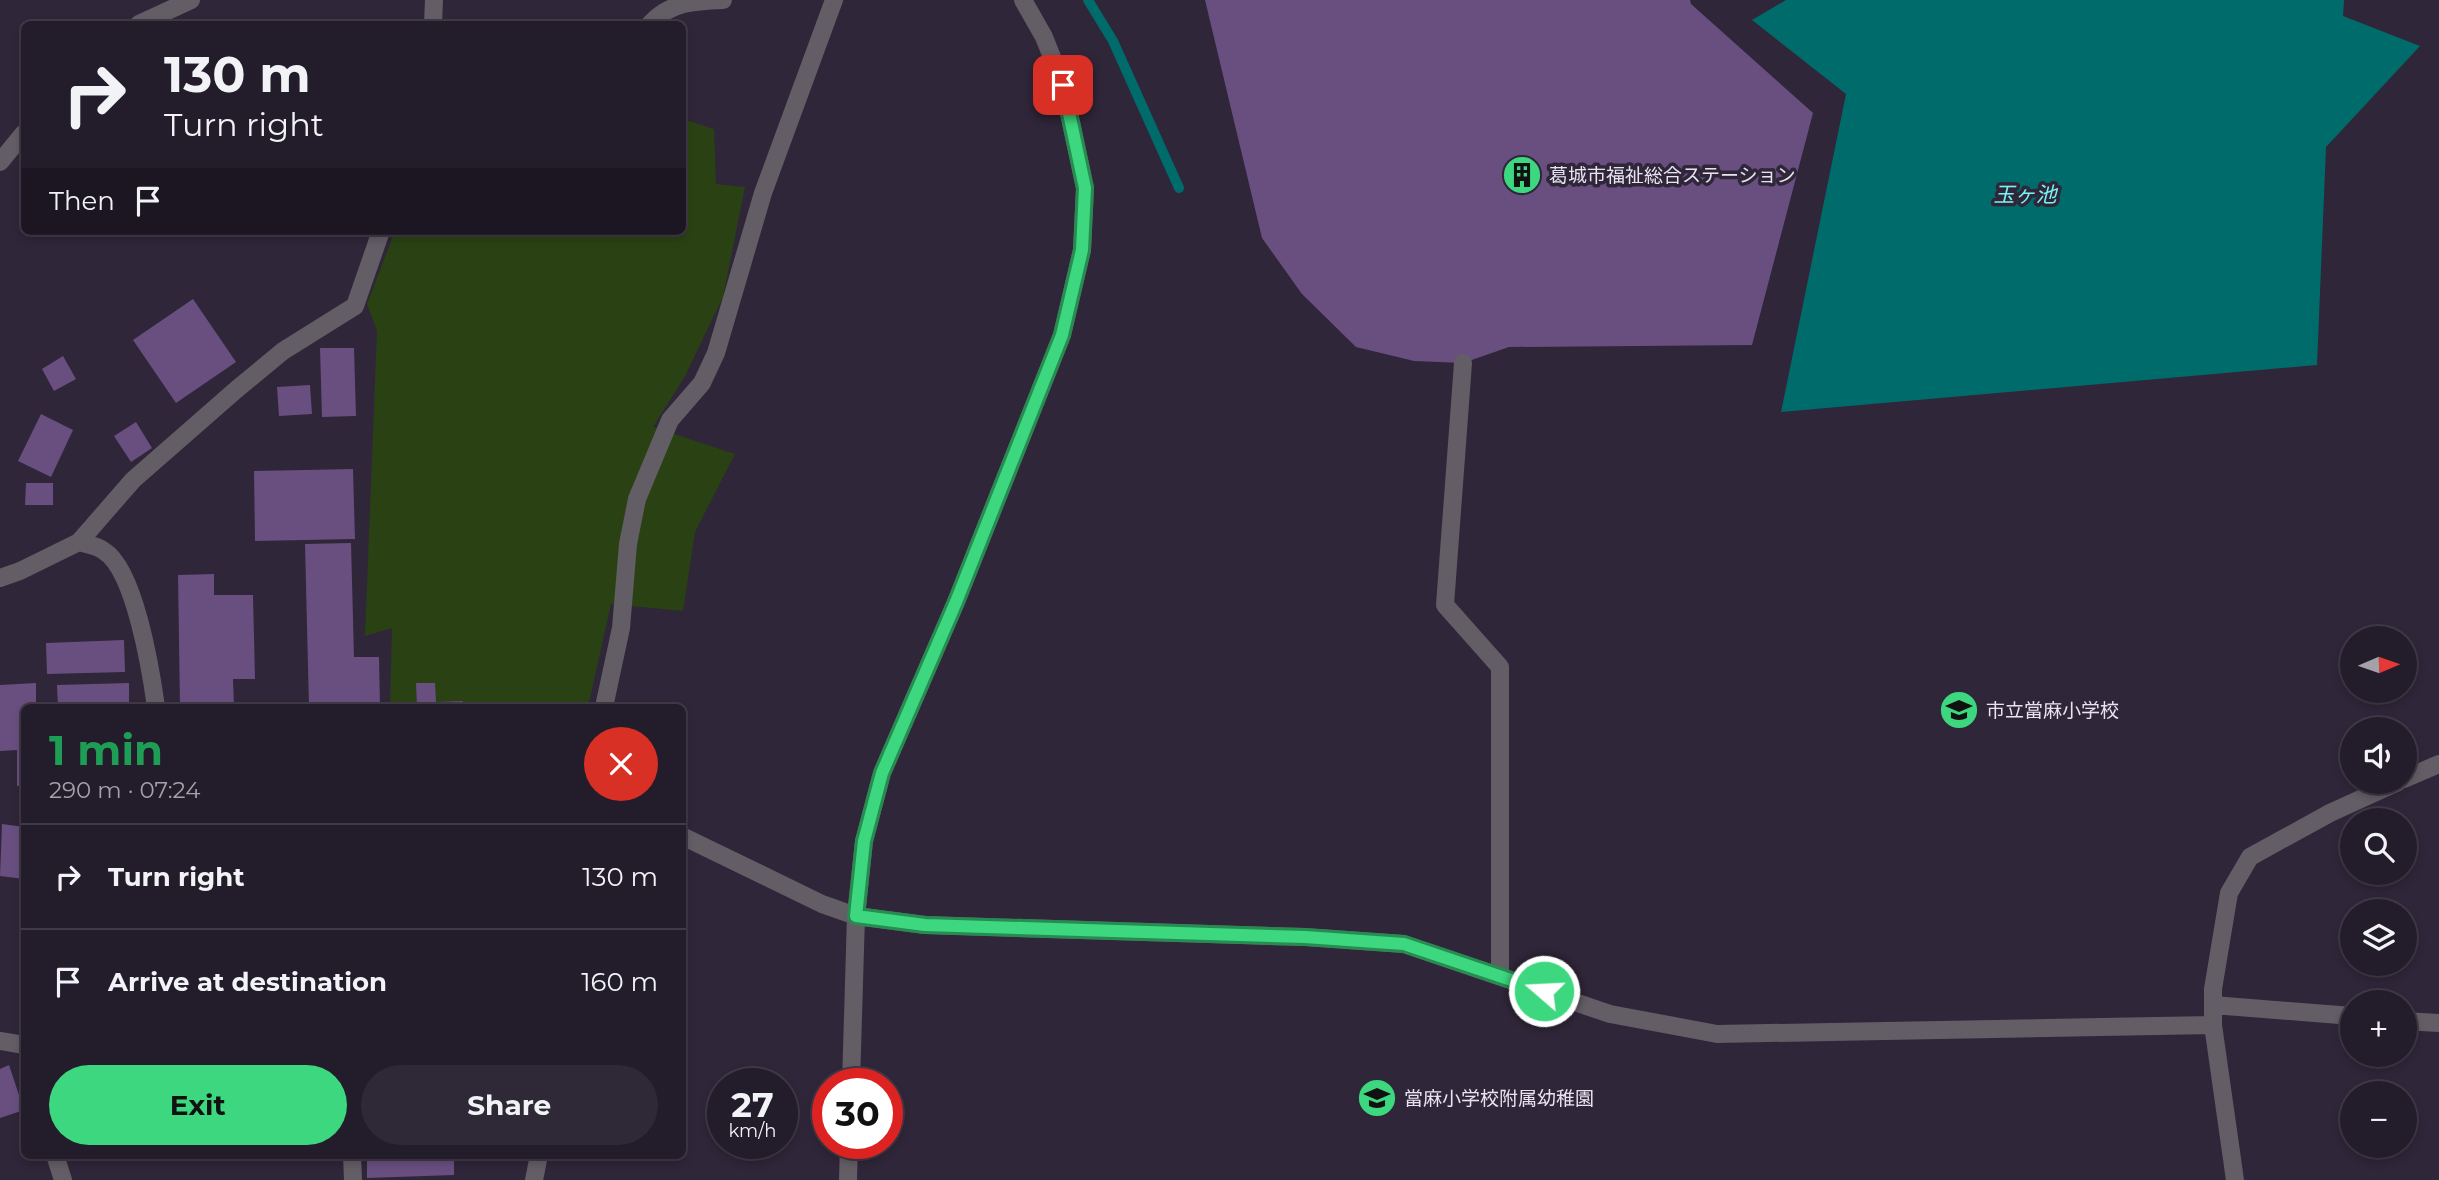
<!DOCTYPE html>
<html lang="en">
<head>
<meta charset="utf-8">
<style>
  :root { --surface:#231c2b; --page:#2f2937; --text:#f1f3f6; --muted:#a3a1a9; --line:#403a47; --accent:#3cd77e }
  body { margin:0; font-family:Montserrat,"Noto Sans JP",sans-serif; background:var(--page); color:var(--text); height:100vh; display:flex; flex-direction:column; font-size:26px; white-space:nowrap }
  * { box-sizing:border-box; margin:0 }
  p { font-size:23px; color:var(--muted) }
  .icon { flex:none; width:38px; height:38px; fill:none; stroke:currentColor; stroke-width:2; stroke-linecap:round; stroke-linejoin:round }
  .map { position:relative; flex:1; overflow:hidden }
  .side { position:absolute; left:21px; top:704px; width:665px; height:455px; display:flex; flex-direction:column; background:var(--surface); border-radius:10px; box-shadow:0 4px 10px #0003,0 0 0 2px var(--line) }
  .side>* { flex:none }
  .top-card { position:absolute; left:21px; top:21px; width:665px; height:214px; border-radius:10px; box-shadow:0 4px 10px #0003,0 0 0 2px var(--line); background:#231c2b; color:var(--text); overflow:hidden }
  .needle { width:46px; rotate:88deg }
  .fabs { position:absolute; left:2340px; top:626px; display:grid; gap:14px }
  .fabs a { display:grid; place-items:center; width:77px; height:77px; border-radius:50%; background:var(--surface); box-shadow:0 4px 10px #0003,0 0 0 2px var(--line); font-size:35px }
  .speed { position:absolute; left:707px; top:1068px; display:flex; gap:14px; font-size:35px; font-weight:700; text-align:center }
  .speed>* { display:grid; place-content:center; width:91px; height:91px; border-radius:50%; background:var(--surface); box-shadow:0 4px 10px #0003,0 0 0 2px var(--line); line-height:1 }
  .speed small { font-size:18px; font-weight:400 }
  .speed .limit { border:10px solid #d22; background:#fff; color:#111 }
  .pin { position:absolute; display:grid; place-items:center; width:60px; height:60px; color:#fff; margin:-30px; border-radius:14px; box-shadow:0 4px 10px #0006 }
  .me { position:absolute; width:77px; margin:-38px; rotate:289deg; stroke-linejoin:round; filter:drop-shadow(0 0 5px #0008) }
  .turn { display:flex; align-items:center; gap:24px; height:147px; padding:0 28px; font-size:32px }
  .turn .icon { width:91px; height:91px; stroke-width:2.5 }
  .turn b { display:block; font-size:49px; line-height:60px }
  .then { display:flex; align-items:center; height:66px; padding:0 28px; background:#0003; gap:14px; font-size:26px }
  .round { display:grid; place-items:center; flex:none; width:74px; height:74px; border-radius:37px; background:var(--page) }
  .head { display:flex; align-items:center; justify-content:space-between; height:119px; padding:0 28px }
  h1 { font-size:42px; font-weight:700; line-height:52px; color:#1e9e55 }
  .button { display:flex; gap:14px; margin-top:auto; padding:14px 28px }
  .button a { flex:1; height:80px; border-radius:42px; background:var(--accent); color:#111; font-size:28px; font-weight:700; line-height:80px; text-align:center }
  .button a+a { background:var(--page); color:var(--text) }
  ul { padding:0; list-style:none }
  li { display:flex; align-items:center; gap:21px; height:105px; padding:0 28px; border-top:2px solid var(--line) }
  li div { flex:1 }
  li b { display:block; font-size:26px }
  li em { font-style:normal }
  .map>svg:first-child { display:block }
  .green { fill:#2a4213 }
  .water { fill:#006b6b }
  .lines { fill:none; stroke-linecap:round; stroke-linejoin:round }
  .stream { stroke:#006b6b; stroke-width:10 }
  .building { fill:#684f80 }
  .minor { stroke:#635d66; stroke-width:18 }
  .route-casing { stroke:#278c52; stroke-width:18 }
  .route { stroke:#3cd77e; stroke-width:12 }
  .labels { text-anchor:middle; stroke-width:7; stroke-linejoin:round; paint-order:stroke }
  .poi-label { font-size:19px; fill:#e9e3f0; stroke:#2f2639; text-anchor:start }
  .water-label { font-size:21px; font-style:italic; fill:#77f4f4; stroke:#2f2639 }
</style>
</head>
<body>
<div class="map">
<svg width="2439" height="1180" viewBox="0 0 2439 1180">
  <rect width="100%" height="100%" fill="#2f2639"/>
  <!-- green -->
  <path class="green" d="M683,119L714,129L716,184L745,187L723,297L685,376L653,427L735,454L695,532L683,611L611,604L588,707H390L392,628L365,636L377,331L367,304L395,231H682Z"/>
  <!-- water -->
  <path class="water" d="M1786,0H2344L2343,16L2420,46L2326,147L2317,365L1781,412L1846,94L1752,20Z"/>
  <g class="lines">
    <!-- stream -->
    <path class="stream" d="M1088,0L1113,41L1179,188"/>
  </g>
  <!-- building -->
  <path class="building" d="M1205,0H1690L1691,4L1813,113L1752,345L1509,347L1463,363L1414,361L1356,347L1302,294L1262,238Z
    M193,299L236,362L176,403L133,340Z
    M320,348H354L356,416L322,417Z
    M63,356L76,379L54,391L42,369Z
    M310,385L312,414L279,416L277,387Z
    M41,414L73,430L51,477L18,461Z
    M136,422L152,448L131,462L114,436Z
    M353,469L355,539L255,541L254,471Z
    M26,483H53V505H25Z
    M351,543L354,657H379L380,707H309L305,544Z
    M214,574V595H253L255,679H233L234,707H180L178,575Z
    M124,640L125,672L47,674L46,643Z
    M36,683V707H24V785L17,786V750L0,751V685Z
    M129,683V707H58L57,685Z
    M416,683H435L436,702L463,701V707H417Z
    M2,824L24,827V879L0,876Z
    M9,1065L24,1110L0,1118V1069Z
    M367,1155H454V1175L367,1178Z"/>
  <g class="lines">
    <!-- minor -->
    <path class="minor" d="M139,24L191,0
      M433,24L434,0
      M650,24C670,2 695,1 723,0
      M0,162L24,133
      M1463,363L1445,605L1500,667V976
      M79,542L133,480L237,389L283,351L355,306L381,231
      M0,578L20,571L79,542C87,544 98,546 104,551C135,570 151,671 156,707
      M604,707L621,628L628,544L637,499L670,420L702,383L716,353L763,193L834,0
      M2404,779L2439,764
      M682,836L822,904L856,916L925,925L1305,937L1404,944L1610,1014L1717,1034L2213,1025
      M2213,1005L2352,1016
      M2404,1021L2439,1023
      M0,1041L24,1045
      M851,1083L856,916L864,841L882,773L956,602L1062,335L1082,250L1085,188L1063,85L1044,37L1023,0
      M55,1155L63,1180
      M352,1155L353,1180
      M534,1180L539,1155
      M848,1180L849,1143
      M2235,1180L2213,1025V989L2229,893L2250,857L2330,813L2398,782"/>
  </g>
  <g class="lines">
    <!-- route casing -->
    <g class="route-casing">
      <path id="route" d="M1063,85L1085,188L1082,250L1062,335L956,602L882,773L864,841L856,916L925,925L1305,937L1404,944L1544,991"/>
    </g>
    <!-- route -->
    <use href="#route" class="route"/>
  </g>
  <!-- icons -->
  <defs>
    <g id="building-disc" transform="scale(2.0125)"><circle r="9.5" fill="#3cd77e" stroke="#2f2639"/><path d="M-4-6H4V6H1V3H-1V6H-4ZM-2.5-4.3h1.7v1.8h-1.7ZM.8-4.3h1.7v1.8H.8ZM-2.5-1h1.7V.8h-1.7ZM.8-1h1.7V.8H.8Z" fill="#111"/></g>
    <g id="school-disc" transform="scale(2.0125)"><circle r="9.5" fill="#3cd77e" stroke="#2f2639"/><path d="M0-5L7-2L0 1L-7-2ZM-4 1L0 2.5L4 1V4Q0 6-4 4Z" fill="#111"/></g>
  </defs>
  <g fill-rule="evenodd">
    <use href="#building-disc" x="1522" y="175"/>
    <use href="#school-disc" x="1959" y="710"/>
    <use href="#school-disc" x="1377" y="1098"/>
  </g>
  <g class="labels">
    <!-- poi labels -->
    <g class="poi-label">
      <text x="1549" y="182">葛城市福祉総合ステーション</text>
      <text x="1986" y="717">市立當麻小学校</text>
      <text x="1404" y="1105">當麻小学校附属幼稚園</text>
    </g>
    <!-- water labels -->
    <g class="water-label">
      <text x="2025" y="202">玉ヶ池</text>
    </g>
  </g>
</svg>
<div class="fabs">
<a><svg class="needle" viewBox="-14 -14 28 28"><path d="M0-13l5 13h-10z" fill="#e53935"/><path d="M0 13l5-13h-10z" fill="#a3a1a9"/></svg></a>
<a><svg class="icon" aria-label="sound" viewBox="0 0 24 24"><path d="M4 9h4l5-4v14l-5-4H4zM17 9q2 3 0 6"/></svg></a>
<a><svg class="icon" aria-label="search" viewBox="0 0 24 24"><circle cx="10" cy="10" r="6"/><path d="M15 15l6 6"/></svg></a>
<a><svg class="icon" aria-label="layers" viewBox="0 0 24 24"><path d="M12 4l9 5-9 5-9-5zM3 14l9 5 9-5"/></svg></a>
<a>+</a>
<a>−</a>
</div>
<div class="speed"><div>27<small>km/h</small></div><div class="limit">30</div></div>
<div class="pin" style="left:1063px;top:85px;background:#d93025"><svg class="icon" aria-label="arrive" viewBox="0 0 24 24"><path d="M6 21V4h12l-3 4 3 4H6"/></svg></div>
<svg class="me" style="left:1544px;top:991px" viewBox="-20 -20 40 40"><circle r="17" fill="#3cd77e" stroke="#fff" stroke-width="3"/><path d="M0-11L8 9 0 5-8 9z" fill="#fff"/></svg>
<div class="top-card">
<div class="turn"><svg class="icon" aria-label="right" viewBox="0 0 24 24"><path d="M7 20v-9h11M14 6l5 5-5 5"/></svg><div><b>130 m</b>Turn right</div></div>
<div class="then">Then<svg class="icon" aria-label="arrive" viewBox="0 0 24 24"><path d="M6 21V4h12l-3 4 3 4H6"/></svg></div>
</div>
<section class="side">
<div class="head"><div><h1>1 min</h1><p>290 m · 07:24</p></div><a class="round" style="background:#d93025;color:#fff"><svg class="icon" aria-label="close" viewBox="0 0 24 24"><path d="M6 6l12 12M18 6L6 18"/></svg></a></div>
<ul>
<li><svg class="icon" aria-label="right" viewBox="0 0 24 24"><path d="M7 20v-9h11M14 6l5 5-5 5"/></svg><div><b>Turn right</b></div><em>130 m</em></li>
<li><svg class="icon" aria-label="arrive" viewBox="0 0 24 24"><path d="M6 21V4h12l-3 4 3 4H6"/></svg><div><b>Arrive at destination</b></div><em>160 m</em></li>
</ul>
<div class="button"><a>Exit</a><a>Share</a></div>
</section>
</div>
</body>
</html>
